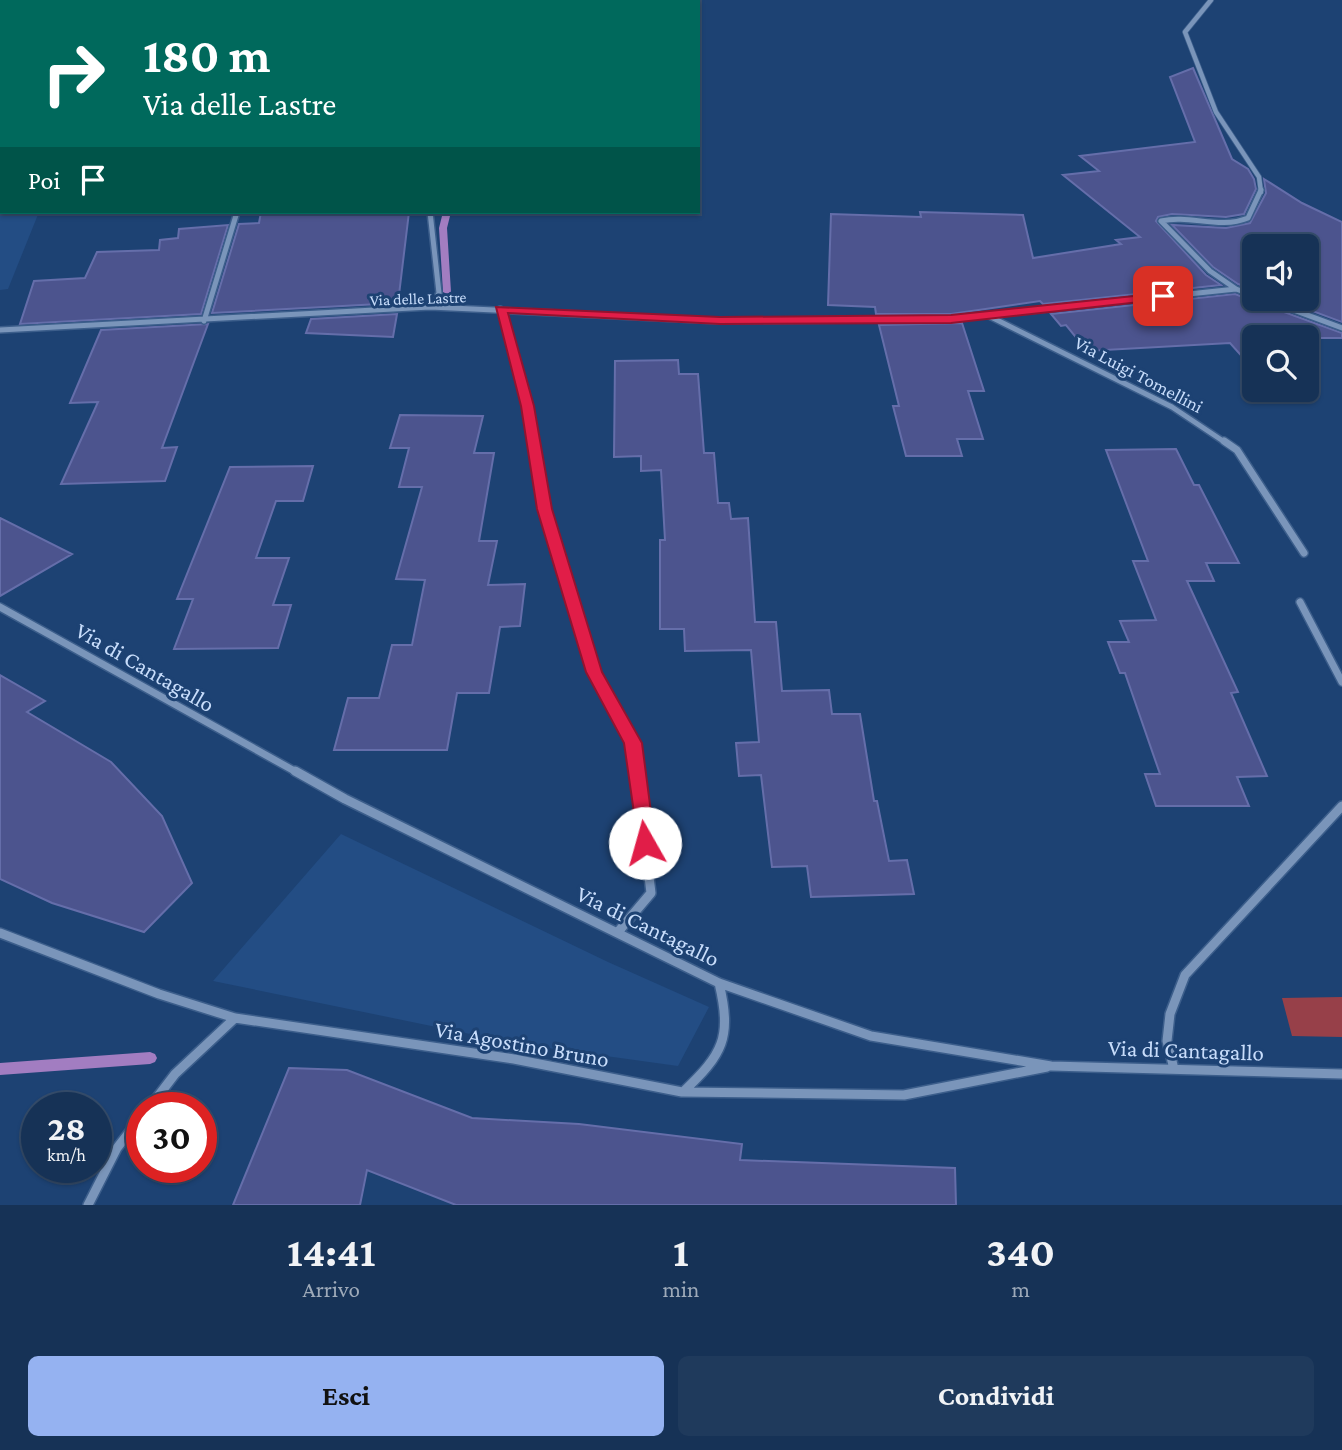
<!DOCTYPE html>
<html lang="it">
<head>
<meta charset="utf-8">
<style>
  :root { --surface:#163256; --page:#1f3a5c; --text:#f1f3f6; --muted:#9eaab9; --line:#354d6c; --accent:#95b2f1 }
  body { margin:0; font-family:"Crimson Pro",serif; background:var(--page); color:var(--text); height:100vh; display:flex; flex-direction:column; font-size:26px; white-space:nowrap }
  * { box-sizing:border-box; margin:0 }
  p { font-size:23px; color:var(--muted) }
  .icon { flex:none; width:38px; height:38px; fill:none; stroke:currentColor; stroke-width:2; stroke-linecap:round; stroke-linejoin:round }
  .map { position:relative; height:1205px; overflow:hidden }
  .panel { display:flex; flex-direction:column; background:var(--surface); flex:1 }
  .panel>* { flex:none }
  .top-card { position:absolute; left:0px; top:0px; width:700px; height:214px; box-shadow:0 2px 5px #0004,0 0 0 2px var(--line); background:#00695c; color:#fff; overflow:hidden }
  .buttons { position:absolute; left:1242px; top:234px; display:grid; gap:14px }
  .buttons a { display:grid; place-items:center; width:77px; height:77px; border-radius:10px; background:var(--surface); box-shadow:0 2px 5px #0004,0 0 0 2px var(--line); font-size:35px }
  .speed { position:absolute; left:21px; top:1092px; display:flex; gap:14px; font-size:35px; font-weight:700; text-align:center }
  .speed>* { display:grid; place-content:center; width:91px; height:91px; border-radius:50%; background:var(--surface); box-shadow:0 2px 5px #0004,0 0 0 2px var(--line); line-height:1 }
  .speed small { font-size:18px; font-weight:400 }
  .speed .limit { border:10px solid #d22; background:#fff; color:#111 }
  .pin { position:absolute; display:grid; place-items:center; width:60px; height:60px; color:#fff; margin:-30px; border-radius:14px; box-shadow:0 4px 10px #0006 }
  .me { position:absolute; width:77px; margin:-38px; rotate:353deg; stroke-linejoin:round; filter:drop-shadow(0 0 5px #0008) }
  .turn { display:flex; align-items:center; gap:24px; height:147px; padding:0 28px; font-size:32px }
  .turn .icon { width:91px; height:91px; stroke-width:2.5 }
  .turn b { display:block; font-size:49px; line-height:60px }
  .then { display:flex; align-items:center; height:66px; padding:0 28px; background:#0003; gap:14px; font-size:26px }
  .eta { display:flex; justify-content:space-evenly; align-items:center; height:119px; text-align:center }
  .eta b { font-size:42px; font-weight:700; line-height:49px }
  .primary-button { display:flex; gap:14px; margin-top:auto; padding:14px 28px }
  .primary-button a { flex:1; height:80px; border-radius:10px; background:var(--accent); color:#111; font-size:28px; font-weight:700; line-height:80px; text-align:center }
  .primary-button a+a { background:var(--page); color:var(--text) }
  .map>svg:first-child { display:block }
  .built { fill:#234d84 }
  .green { fill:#974049 }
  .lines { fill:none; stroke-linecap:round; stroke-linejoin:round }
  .stream { fill:#a27dc1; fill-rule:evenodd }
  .building { fill:#4c548e; stroke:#656eaa; stroke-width:2 }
  .minor-far3-casing { stroke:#3c5e8b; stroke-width:6 }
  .minor-far2-casing { stroke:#3c5e8b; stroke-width:8 }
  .minor-far1-casing { stroke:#3c5e8b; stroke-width:10 }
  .minor-casing { stroke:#3c5e8b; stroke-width:12 }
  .minor-far3 { stroke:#7a95ba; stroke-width:4.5 }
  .minor-far2 { stroke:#7a95ba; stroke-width:5 }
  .minor-far1 { stroke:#7a95ba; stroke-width:7 }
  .minor { stroke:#7a95ba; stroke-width:9 }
  .route { fill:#e11d48; stroke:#92132f; stroke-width:2 }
  .labels { text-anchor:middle; stroke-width:6; stroke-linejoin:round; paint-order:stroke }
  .far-street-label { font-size:16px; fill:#c8ddfb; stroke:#1d4273 }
  .street-label { font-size:19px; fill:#c8ddfb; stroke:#1d4273 }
  .near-street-label { font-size:23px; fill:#c8ddfb; stroke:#1d4273 }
</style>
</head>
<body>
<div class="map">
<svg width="1342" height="1205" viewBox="0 0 1342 1205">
  <rect width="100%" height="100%" fill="#1d4273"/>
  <!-- built -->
  <path class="built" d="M0,8L2,212H39L8,289L0,290Z
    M341,834L608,962L709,1007L678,1066L519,1044L213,981Z"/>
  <!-- green -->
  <path class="green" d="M1342,997V1037L1292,1036L1282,998Z"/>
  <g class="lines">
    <!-- stream -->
    <path class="stream" d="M559,0H566L564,2H558Z
      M443,212H451L447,228L451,292L447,294L443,292L439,228Z
      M150,1052L155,1054L157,1058L155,1062L150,1064L0,1075V1063Z"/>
  </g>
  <!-- building -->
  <path class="building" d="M1193,68L1232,159L1248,169L1254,179L1256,189L1244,214L1226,217L1172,214L1158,217L1156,221L1206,275L1221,285L1043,304L1040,301L951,314H876L875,307L828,305L831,214L921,217L920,212L1023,215L1033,258L1121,244L1116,240L1140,237L1063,175L1099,171L1080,156L1195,142L1170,77Z
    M1264,179L1302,203L1342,222V322L1280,299H1307V247H1255V290L1238,284L1213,267L1172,225L1226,228L1250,223L1266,193Z
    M261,212H409L398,303L212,313L239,224L259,223Z
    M228,225L201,314L20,324L34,281L85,278L97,252L159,250L160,240L178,238L179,229Z
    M1235,294L1253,301L1259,299L1262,304L1342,333V338H1255V371L1230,343L1087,351L1066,325L1061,326L1051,314Z
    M397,314L393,337L306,333L311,319Z
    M962,323L984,391H968L983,439H957L962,456H906L893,406H899L879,325Z
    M208,324L162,448L177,447L165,481L61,484L98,402L70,403L101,330Z
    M678,360L679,374H698L704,453H714L718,503H729L731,519L748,518L755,622H776L782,691L829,690L832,714H860L874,801H877L889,861L907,860L914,894L811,897L807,866L772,867L761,775L739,776L736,743L759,742L751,650L685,651L684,629H660V540H665L661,470L641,471V456L614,457L615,361Z
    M400,415L483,416L474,453H494L479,541H497L488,585L525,584L520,626L500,627L489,693H457L447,750H334L348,698H379L392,645H412L425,580L396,579L422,487H399L409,448H390Z
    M1176,449L1194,485H1199L1239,563H1206L1214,581H1187L1238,692L1231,693L1267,776L1237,777L1249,806H1156L1145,774H1160L1125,673H1120L1108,642H1129L1120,621L1156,620L1133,561H1148L1106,450Z
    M313,466L303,501H276L256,558H289L273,605H291L278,648L174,649L193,599H177L230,467Z
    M0,518L72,554L0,596Z
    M0,675L45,701L27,712L111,762L162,816L192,883L144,932L52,903L0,879Z
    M289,1068L347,1070L472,1118L579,1124L742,1144L740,1160L955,1168L956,1205H456L367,1170L360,1205H233Z"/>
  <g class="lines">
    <!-- minor-far3 casing -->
    <g class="minor-far3-casing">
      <path id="minor-far3" d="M1211,0L1185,32L1216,112L1259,177L1261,192
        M541,2L543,0"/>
    </g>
    <!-- minor-far2 casing -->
    <g class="minor-far2-casing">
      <path id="minor-far2" d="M430,212L439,293L430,307
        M1236,289L1210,271L1161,221C1190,214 1219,230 1248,218L1261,190
        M1264,299L1342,328
        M500,309L527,406L533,443
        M989,316L1172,407L1226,443
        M204,321L237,212
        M0,330L430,307L720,321L951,319L1236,289L1255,296"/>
    </g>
    <!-- minor-far1 casing -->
    <g class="minor-far1-casing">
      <path id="minor-far1" d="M533,441L544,509L594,672L633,743L637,773
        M1224,441L1237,450L1304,553
        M1300,602L1342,682
        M0,607L298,773"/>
    </g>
    <!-- minor casing -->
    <g class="minor-casing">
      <path id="minor" d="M295,771L345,799L719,983L871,1036L1051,1066L1342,1074
        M618,932L651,893L636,771
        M0,933L159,994L235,1018L514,1059L682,1092L904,1095L1047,1067
        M1174,1069L1167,1041L1170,1014L1185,975L1342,806
        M683,1092C723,1054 732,1038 719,983
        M149,1108L175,1074L235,1018
        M88,1205L117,1148L142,1116"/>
    </g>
    <!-- minor-far3 -->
    <use href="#minor-far3" class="minor-far3"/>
    <!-- minor-far2 -->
    <use href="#minor-far2" class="minor-far2"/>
    <!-- minor-far1 -->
    <use href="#minor-far1" class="minor-far1"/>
    <!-- minor -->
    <use href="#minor" class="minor"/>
  </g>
  <!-- route -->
  <path class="route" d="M1163,293L1168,296L1167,299L951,323L720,324L508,313L534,406L552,509L595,649L602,672L642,743L655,843L645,850L639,848L624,743L586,672L537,509L521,406L496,307L720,317L951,315Z"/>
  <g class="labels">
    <!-- far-street labels -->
    <g class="far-street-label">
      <text transform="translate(418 298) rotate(-2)" y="6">Via delle Lastre</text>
    </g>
    <!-- street labels -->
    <g class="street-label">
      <text transform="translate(1139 374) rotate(28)" y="7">Via Luigi Tomellini</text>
    </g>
    <!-- near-street labels -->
    <g class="near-street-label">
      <text transform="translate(145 667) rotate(30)" y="8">Via di Cantagallo</text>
      <text transform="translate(648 926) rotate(26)" y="8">Via di Cantagallo</text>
      <text transform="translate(522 1044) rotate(10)" y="8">Via Agostino Bruno</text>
      <text transform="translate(1186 1050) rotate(2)" y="8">Via di Cantagallo</text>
    </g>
  </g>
</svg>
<div class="buttons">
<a><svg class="icon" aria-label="sound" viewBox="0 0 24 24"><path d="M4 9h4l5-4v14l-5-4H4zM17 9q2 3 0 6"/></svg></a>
<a><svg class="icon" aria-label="search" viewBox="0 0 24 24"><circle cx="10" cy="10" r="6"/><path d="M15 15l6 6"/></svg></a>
</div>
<div class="speed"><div>28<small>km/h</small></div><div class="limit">30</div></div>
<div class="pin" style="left:1163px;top:296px;background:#d93025"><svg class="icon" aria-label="arrive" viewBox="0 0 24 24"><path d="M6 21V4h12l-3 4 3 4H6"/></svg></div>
<svg class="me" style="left:645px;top:843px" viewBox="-20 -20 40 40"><circle r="19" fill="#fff"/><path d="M0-13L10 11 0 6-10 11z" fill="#e11d48"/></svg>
<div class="top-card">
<div class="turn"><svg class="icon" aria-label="right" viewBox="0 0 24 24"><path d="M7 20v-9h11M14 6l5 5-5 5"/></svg><div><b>180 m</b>Via delle Lastre</div></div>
<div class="then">Poi<svg class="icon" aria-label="arrive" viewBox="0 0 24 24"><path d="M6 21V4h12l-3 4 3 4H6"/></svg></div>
</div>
</div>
<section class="panel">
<div class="eta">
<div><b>14:41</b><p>Arrivo</p></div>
<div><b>1</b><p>min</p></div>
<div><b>340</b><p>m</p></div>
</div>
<div class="primary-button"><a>Esci</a><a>Condividi</a></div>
</section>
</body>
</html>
